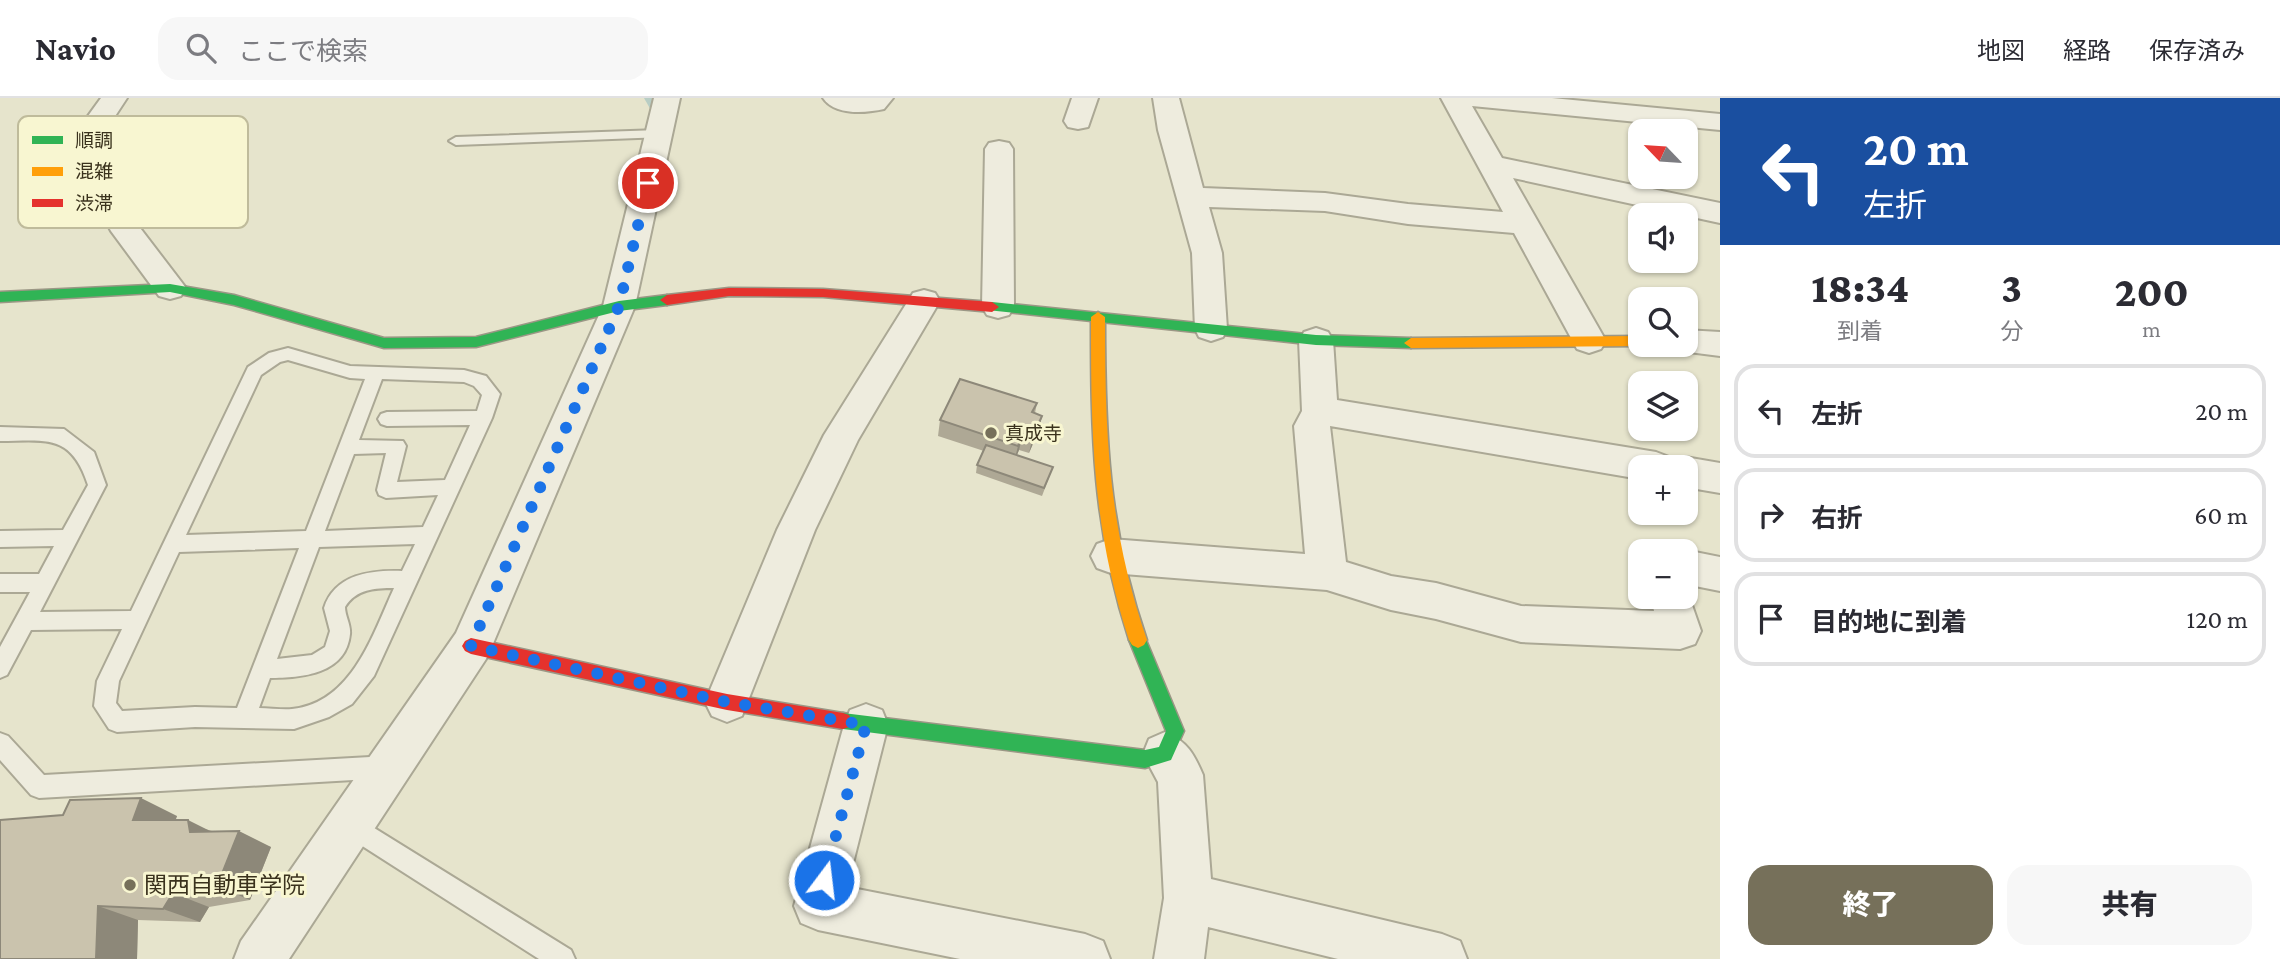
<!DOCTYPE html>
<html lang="ja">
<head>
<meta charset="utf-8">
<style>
  :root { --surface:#fff; --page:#f7f7f7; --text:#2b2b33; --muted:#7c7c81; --line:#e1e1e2; --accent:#76705a }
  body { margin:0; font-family:"Crimson Pro","Noto Sans JP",serif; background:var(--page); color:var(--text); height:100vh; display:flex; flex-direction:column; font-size:26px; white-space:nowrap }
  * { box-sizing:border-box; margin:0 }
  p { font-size:23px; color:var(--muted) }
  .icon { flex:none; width:38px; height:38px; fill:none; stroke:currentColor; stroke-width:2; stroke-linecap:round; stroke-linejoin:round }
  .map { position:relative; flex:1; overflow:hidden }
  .details { display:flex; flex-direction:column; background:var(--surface); width:560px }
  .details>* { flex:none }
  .hud { background:#1a4fa0; color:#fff; overflow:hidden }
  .needle { width:46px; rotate:295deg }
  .buttons { position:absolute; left:1628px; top:21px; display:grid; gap:14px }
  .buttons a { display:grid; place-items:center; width:70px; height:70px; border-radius:14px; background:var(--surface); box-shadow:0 2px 5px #0004; font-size:35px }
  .pin { position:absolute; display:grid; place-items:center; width:60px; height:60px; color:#fff; margin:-30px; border:4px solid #fff; border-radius:50%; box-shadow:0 2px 7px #0007 }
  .me { position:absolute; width:77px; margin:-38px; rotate:15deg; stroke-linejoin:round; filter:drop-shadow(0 0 5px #0008) }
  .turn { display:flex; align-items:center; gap:24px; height:147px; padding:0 28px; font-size:32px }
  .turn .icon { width:91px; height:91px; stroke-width:2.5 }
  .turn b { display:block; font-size:49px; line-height:60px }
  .eta { display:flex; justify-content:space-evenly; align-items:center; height:119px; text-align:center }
  .eta b { font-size:42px; font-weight:800; line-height:49px }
  .button { display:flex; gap:14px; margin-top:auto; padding:14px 28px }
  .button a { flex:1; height:80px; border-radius:21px; background:var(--accent); color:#fff; font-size:28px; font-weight:800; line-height:80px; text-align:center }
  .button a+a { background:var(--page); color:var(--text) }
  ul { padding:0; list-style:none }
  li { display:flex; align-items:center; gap:21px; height:94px; margin:0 14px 10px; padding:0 14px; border:4px solid var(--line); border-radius:21px }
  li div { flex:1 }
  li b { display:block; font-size:26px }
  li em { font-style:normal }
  header { display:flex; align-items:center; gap:42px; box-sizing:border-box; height:98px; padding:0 35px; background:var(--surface); border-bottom:2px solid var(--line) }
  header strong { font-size:33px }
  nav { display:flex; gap:38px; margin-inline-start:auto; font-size:24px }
  .search { width:490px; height:63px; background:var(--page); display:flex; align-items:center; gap:18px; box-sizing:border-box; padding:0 24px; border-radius:21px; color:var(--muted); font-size:26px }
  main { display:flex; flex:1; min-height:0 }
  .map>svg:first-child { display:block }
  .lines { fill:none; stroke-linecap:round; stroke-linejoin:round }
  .stream { fill:#b8cdc4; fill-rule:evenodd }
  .lane-casing { stroke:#aba895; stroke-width:4 }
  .street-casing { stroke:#aba895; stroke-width:4 }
  .fast-casing { stroke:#9b9785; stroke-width:3 }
  .slow-casing { stroke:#9b9785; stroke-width:3 }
  .jam-casing { stroke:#9b9785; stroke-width:3 }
  .lane { fill:#eeecde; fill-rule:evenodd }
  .street { fill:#eeecde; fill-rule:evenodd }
  .fast { fill:#30b455; fill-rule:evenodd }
  .slow { fill:#ff9f0a; fill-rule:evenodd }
  .jam { fill:#e5322d; fill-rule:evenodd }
  .wall { fill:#aea895 }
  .shaded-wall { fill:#8d8879 }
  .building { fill:#cac3ad; stroke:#8d8879; stroke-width:2 }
  .route { stroke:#1a73e8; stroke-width:12; stroke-dasharray:0 21.6 }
  .poi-dot { fill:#76705a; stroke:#f8f6d1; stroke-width:2.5 }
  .labels { text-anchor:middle; stroke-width:6; stroke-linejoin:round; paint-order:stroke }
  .poi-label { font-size:19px; fill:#3a321d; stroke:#f8f6d1; text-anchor:start }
  .near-poi-label { font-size:23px; fill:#3a321d; stroke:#f8f6d1; text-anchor:start }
  .key { fill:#f8f6d1; stroke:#bfbb9b; stroke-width:2 }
  .key-label { font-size:19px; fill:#3a321d }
</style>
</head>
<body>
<header>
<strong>Navio</strong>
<div class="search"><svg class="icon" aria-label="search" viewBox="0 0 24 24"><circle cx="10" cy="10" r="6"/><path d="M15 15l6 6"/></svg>ここで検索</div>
<nav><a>地図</a><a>経路</a><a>保存済み</a></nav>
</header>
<main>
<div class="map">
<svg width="1720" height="861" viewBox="0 0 1720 861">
  <rect width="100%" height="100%" fill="#e6e4cc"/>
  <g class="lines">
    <!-- stream -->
    <path class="stream" d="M644,0H652L659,12L658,14H652Z"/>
    <!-- lane casing -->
    <g class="lane-casing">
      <path id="lane" d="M659,32L666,36L664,39L456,47L449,43L456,39Z
        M288,250L350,268L464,272L486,278L500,296L492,320L374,578L352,606L329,619L294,631L195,629L117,634L109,631L94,608L97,583L122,531L31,532L7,577L0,580V549L30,494H0V476H39L54,448L0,449V433L63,432L88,387C71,335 46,343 0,343V329L64,331L94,354L106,387L40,514L131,513L248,269L269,255ZM288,262L350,280L365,281L306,433L186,437L261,277L280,264ZM382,281L464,284L474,288L482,297L477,313L387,314L381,316L378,321L381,326L387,328L470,327L445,382L397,384L406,348L403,343L359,342ZM386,355L377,392L379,397L386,400L438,397L423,429L325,433L354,356ZM415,446L402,473C371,472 335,476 324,510L330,533L325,549L312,557L277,561L319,449ZM299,450L237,610L195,609L122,613L116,605L119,583L179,454ZM394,490C373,536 352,605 292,611C282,612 270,610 259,610L270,580C302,580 346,576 350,536C351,527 345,518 345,509C356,491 375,490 394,490Z
        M0,635L8,638L44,677L388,658L396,661L399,669L396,677L388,680L39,700L31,697L0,662Z
        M350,715L571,852L575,861H539L342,735L338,727L342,719Z"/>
    </g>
    <!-- street casing -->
    <g class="street-casing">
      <path id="street" d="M101,0H127L108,29L111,81L134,122L186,190L181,198L170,201L159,198L111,133L83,81L80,29Z
        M654,0H680L635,208L492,548L486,561L289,861H234L241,843L456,535L603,208Z
        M823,0H893L884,11C866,15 835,18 823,0Z
        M1072,0H1098L1088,29L1078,31L1068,29L1064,23Z
        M1153,0H1179L1203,90L1325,95L1408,106L1503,114L1441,0H1552L1720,16V32L1472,8L1502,60L1720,105V125L1513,80L1606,243L1601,251L1589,255L1577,251L1514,135L1408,126L1325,113L1209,109L1222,155L1227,231L1223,239L1211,243L1199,239L1195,231L1192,155L1158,32Z
        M999,43L1009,45L1013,51L1014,209L1009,217L998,220L987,217L982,209L985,51L989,45Z
        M924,192L935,195L940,203L858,342L815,432L742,618L727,624L712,618L705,604L777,432L824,337L913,195Z
        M1316,230L1328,234L1333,242L1337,302L1656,354L1669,359L1672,364L1685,359L1720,365V395L1685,389V369H1640V381L1330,328L1346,464L1391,478L1436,485L1521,508L1654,513L1651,499H1685V487L1701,533L1695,546L1680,551L1521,544L1436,521L1391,512L1327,492L1111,475L1097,470L1091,458L1097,446L1111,441L1305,456L1294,328L1302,313L1299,242L1304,234Z
        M1685,232L1720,234V258L1673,252L1670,247H1685Z
        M1685,452L1720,459V493L1685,486V453H1682Z
        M866,606L882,612L888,627L847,789L1085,836L1103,843L1110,861H960L818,832L801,825L794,808L844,627L850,612Z
        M1165,634C1187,643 1194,656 1203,677L1211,781L1442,836L1460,843L1467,861H1338L1208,829L1204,861H1154L1164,800L1158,684L1143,656L1149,641Z"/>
    </g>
    <!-- fast casing -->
    <g class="fast-casing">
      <path id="fast" d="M170,186L234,197L384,240L476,239L619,203L667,197L674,202L667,207L619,213L476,249L384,250L234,207L170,194L0,204V194Z
        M992,204L1316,237L1411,240L1418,245L1411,250L1316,247L987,212L985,209Z
        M1138,534L1144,537L1184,633L1171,662L1145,670L843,631L837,629L834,623L837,617L843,615L1145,652L1159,649L1166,633L1129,542L1132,537Z"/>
    </g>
    <!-- slow casing -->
    <g class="slow-casing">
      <path id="slow" d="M1098,214L1105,219C1105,336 1108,429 1147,542L1144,547L1138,550L1132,547L1129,542C1092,429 1091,336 1091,219Z
        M1640,238V247H1644L1640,248L1411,250L1404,245L1411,240Z"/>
    </g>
    <!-- jam casing -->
    <g class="jam-casing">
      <path id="jam" d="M729,190L823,191L992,204L999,209L992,214L823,199L729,198L667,207L660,202L667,197Z
        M471,540L727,596L843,615L849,617L852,623L849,629L843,631L727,612L471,556L465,553L462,548L465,543Z"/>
    </g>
    <!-- lane -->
    <use href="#lane" class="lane"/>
    <!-- street -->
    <use href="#street" class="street"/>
    <!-- fast -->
    <use href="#fast" class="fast"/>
    <!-- slow -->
    <use href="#slow" class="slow"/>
    <!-- jam -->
    <use href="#jam" class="jam"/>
  </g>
  <!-- wall -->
  <path class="wall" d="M1037,305L1035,315L1042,318L1038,334L1029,355L1019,352L1017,357L1053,369L1042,398L976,375L977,367L984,353L938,338L940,322Z
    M63,717L177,718L175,722L212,733L271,749L250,802L209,809L200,824L138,822L137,861H0Z"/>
  <!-- shaded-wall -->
  <path class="shaded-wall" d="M1042,318L1038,334L1029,355L1033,338Z
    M1023,336L1019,352L1014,364L1018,348Z
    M141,700L177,718L170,739L133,722Z
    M188,722L222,739L190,734Z
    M239,733L271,749L250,802L217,788Z
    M173,795L209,809L200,824L163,811Z
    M98,808L138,822L137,861H96Z"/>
  <!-- building -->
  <path class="building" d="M960,281L1037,305L1032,314L1042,318L1033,338L1023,336L1018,348L940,322Z
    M986,347L1053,369L1044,390L977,367Z
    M141,700L133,722H188L190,734L239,733L217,788L173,795L163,811L98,808L96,861H0V722L63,717L70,702Z"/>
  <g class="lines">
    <!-- route -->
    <path class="route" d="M648,85L619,208L471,548L727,604L866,627L824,782"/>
  </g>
  <!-- markers -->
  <g class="poi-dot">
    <circle cx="991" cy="335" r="7"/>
    <circle cx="130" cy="787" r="7"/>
  </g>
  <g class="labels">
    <!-- poi labels -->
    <g class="poi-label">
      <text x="1005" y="342">真成寺</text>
    </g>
    <!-- near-poi labels -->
    <g class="near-poi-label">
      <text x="144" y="795">関西自動車学院</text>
    </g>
  </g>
  <!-- legend -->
  <rect x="18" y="18" width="230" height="112" rx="10" class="key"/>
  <rect x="32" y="38" width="31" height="8" fill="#30b455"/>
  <rect x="32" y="69" width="31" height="9" fill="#ff9f0a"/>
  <rect x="32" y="101" width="31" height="8" fill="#e5322d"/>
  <g class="key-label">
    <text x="75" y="49">順調</text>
    <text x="75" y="80">混雑</text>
    <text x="75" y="112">渋滞</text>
  </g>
</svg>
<div class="buttons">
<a><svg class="needle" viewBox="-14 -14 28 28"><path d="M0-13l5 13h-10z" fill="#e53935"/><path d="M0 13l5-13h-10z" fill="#7c7c81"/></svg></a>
<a><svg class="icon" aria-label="sound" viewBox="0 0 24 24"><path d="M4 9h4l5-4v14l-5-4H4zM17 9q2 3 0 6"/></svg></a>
<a><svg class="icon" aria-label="search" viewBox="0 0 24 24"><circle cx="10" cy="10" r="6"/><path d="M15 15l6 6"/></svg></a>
<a><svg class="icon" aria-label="layers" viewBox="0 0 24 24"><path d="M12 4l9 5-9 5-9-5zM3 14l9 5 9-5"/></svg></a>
<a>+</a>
<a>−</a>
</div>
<div class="pin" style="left:648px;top:85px;background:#d93025"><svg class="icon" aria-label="arrive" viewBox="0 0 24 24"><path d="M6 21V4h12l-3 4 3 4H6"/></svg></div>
<svg class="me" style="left:824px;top:782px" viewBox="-20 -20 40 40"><circle r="17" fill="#1a73e8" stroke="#fff" stroke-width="3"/><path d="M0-11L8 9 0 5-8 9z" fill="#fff"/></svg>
</div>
<section class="details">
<div class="hud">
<div class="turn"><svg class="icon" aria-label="left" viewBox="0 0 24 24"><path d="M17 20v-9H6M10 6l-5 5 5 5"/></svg><div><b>20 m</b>左折</div></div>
</div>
<div class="eta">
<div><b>18:34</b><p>到着</p></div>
<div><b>3</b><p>分</p></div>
<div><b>200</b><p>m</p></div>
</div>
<ul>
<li><svg class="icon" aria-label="left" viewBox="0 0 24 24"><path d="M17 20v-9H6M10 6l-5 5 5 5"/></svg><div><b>左折</b></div><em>20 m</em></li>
<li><svg class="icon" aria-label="right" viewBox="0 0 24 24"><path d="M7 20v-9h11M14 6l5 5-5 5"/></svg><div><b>右折</b></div><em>60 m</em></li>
<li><svg class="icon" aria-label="arrive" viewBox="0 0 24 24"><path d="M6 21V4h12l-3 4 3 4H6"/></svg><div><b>目的地に到着</b></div><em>120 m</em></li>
</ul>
<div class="button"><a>終了</a><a>共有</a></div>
</section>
</main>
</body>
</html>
